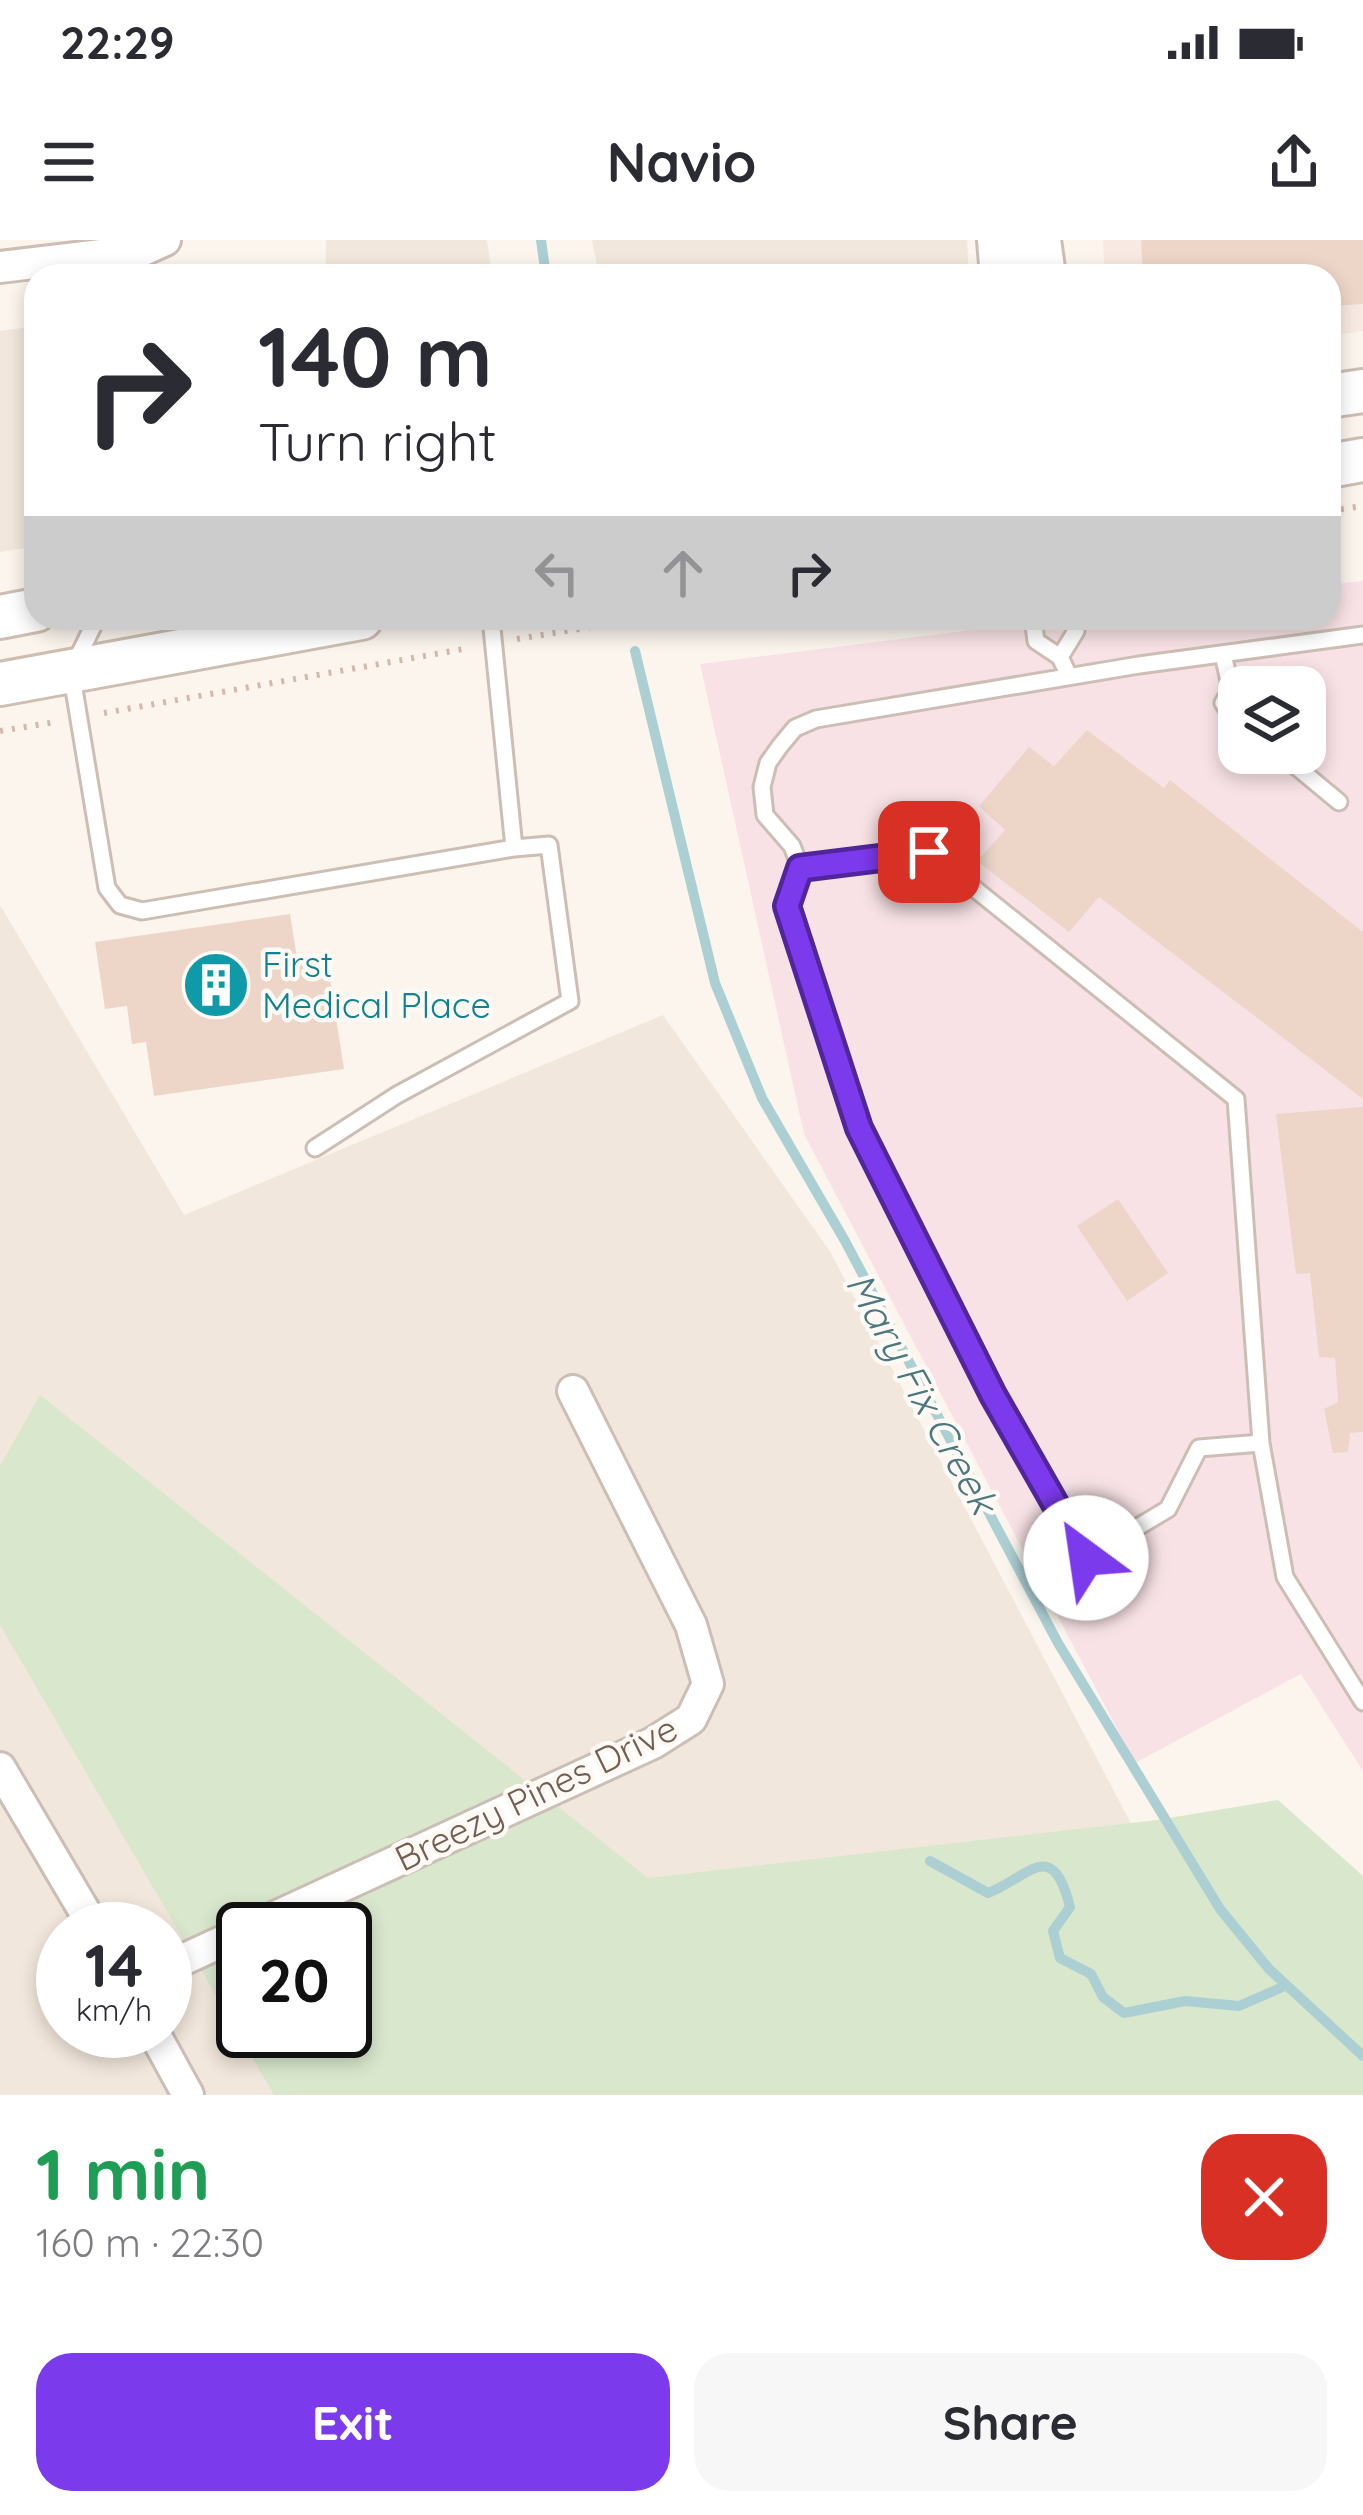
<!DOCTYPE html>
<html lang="en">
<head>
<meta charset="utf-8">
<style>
  :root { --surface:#fff; --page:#f7f7f7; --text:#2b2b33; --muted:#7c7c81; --accent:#7c3aed }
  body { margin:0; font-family:Quicksand,sans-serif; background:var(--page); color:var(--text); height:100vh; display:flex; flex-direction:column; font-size:45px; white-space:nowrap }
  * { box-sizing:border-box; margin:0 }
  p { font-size:39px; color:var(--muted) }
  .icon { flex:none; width:66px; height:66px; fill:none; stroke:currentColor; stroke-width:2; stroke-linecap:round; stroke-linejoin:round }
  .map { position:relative; height:1855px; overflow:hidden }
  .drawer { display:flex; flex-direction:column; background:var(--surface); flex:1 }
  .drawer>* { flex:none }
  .hud { position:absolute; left:24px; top:24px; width:1317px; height:366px; border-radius:36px; box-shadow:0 6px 18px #0003; background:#fff; color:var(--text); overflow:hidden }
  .tools { position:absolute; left:1218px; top:426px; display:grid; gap:24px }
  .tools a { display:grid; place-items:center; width:108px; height:108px; border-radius:24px; background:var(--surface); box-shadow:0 6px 18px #0003; font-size:60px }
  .speed { position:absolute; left:36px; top:1662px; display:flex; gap:24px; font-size:60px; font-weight:700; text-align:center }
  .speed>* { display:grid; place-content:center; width:156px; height:156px; border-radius:50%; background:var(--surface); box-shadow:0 6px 18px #0003; line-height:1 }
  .speed small { font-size:30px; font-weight:400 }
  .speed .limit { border:6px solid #111; border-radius:18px; background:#fff; color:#111 }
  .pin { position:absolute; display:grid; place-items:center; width:102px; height:102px; color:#fff; margin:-51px; border-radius:24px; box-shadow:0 6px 18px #0006 }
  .me { position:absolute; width:132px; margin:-66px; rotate:329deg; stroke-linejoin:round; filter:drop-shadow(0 0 9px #0008) }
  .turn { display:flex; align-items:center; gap:42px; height:252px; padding:0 36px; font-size:54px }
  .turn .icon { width:156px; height:156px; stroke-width:2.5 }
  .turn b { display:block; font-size:84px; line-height:102px }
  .lanes { display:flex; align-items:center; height:114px; padding:0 36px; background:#0003; justify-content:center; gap:60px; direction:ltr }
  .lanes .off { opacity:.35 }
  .round { display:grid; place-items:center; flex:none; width:126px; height:126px; border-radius:36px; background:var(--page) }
  .head { display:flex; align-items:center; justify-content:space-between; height:204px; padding:0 36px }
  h1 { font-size:72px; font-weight:800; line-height:90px; color:#1e9e55 }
  .button { display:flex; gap:24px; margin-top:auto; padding:24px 36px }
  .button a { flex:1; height:138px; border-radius:36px; background:var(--accent); color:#fff; font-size:48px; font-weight:800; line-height:138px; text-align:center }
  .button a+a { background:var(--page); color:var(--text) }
  .status { display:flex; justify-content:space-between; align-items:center; height:84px; padding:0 60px; background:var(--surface); direction:ltr }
  .status svg { height:33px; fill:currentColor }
  header { display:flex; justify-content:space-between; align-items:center; height:156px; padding:0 36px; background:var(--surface); font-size:54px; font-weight:800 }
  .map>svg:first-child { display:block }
  .residential { fill:#f2e7dc; fill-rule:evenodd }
  .commercial { fill:#f9e9e3 }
  .medical { fill:#f8e2e5; fill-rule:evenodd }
  .green { fill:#d9e8cd; fill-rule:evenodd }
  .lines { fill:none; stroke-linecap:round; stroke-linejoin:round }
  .stream { stroke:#abcfd3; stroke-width:10 }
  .building { fill:#edd6c8 }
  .lane-casing { stroke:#ccbeb4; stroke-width:21 }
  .street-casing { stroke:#ccbeb4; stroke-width:36 }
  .secondary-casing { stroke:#cebeb2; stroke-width:48 }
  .path { stroke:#d3b9ab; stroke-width:6; stroke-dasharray:3 9; stroke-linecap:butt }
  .lane { stroke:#fff; stroke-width:15 }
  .street { stroke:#fff; stroke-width:30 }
  .secondary { stroke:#fff; stroke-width:42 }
  .route-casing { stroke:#51269a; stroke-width:30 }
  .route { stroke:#7c3aed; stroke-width:21 }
  .labels { text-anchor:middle; stroke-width:9; stroke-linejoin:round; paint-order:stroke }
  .culture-label { font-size:36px; fill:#0d838f; stroke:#fdf9f4; text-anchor:start }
  .street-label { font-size:36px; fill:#745d52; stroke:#fdf9f4 }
  .water-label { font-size:39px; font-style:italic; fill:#4b777e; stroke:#fdf9f4 }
</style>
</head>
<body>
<div class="status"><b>22:29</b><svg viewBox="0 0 49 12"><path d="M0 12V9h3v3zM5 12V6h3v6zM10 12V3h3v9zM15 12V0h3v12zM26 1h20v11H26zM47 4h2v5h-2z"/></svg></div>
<header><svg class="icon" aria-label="menu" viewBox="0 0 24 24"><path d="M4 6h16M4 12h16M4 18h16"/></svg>Navio<svg class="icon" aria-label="share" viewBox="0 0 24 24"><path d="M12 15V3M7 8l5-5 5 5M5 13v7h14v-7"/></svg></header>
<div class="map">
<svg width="1363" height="1855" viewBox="0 0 1363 1855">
  <rect width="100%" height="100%" fill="#fbf5ed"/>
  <!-- residential -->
  <path class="residential" d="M326,0H487L492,36H326Z
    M592,0H967L969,36H599Z
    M36,86V306L0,312V91Z
    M0,665L184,975L663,775L831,1013L1155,1629L1362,1855H0ZM63,1689H165V1791H63ZM243,1689H345V1791H243Z"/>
  <!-- commercial -->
  <path class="commercial" d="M1103,0H1363V91L1329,96V36H1105Z"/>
  <!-- medical -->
  <path class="medical" d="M1363,341V1531L1301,1434L1135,1523L804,894L700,424L1069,378H1329V345ZM1239,447H1305V513H1239Z"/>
  <!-- green -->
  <path class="green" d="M40,1155L648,1638L1157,1580L1278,1560L1363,1636V1855H274L0,1385V1226ZM243,1689H345V1791H243Z"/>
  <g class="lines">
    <!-- stream -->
    <path class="stream" d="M541,0L546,36
      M635,411L715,743L762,858L845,1001L1058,1403L1220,1669L1269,1729L1363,1816
      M930,1621L988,1653C1028,1638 1052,1595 1070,1667L1053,1691L1060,1718L1091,1734L1103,1757L1124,1773L1185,1761L1239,1766L1285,1746"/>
  </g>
  <!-- building -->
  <path class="building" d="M1141,0H1363V64L1329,66V36H1143Z
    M1087,490L1164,548L1170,540L1363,692V859L1099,657L1069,692L977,621L1005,590L979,566L1029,507L1054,526Z
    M290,674L298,724L327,720L344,829L154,856L146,802L132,804L127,766L105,769L95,702Z
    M1363,867V1192L1350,1193L1348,1212L1333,1213L1324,1169L1338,1162L1335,1118L1319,1117L1310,1033L1296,1034L1276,874Z
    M1118,959L1168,1033L1127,1061L1077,986Z"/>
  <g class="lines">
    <!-- lane casing -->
    <g class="lane-casing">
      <path id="lane" d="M97,378L71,431L107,648L120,665L142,671L514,608
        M1033,378L1036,401L1060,417L1069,436
        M1223,414L1231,450L1239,460
        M1060,417L1076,391L1075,378
        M1231,450L1223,463L1239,487
        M1280,513L1339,562
        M800,627L929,612L1236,859L1261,1203L1285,1337L1363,1462
        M315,908L397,855L570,761L549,605L514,608L491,378
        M1261,1203L1199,1208L1168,1269L1086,1318L993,1155L859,888L787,666L800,627L792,606L765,575L762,547L768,523L780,506L795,488L816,479L1139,425L1363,395"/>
    </g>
    <!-- street casing -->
    <g class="street-casing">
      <path id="street" d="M0,27L143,10L165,0
        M0,1528L95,1689
        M249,1689L653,1503L691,1479L708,1444L691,1385L573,1151
        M165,1728L243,1692
        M153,1791L188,1855"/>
    </g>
    <!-- secondary casing -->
    <g class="secondary-casing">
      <path id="secondary" d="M999,0L1002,36
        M1039,0L1044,36
        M1329,156L1363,151
        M1329,226L1363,220
        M0,377L36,370
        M0,444L361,378"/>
    </g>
    <!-- path -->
    <path class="path" d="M1329,271L1363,266
      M517,399L647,378
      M104,473L469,408
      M0,491L56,482"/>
    <!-- lane -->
    <use href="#lane" class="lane"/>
    <!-- street -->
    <use href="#street" class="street"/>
    <!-- secondary -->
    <use href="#secondary" class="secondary"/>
  </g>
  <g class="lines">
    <!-- route casing -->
    <g class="route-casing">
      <path id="route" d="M929,612L800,628L787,666L859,888L993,1155L1086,1318"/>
    </g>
    <!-- route -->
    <use href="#route" class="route"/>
  </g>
  <!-- icons -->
  <defs>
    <g id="building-disc" transform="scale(3.45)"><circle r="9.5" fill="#0f9aa8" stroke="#fdf9f4"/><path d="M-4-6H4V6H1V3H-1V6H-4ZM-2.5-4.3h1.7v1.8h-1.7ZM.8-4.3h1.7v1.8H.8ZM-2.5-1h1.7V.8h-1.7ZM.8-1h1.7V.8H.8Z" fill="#fff"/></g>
  </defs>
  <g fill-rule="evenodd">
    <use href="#building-disc" x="216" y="745"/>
  </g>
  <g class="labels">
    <!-- culture labels -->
    <g class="culture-label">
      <text x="262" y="737">First<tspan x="262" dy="41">Medical Place</tspan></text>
    </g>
    <!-- street labels -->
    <g class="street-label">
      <text transform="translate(536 1553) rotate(-26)" y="13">Breezy Pines Drive</text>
    </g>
    <!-- water labels -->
    <g class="water-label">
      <text transform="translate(922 1153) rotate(61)" y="14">Mary Fix Creek</text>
    </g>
  </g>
</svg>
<div class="tools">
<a><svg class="icon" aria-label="layers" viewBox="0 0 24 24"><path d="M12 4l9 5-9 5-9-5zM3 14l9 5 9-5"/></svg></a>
</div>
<div class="speed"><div>14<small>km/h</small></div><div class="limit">20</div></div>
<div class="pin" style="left:929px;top:612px;background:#d93025"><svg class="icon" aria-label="arrive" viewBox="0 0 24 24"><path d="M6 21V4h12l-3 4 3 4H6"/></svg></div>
<svg class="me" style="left:1086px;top:1318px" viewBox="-20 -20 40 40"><circle r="19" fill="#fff"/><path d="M0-13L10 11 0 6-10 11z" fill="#7c3aed"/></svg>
<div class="hud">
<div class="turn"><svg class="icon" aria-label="right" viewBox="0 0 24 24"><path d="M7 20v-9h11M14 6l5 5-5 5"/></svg><div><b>140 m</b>Turn right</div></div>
<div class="lanes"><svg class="icon off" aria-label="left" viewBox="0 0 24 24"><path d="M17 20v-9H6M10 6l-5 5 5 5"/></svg><svg class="icon off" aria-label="ahead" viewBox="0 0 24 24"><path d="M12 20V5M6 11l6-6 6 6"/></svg><svg class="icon" aria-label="right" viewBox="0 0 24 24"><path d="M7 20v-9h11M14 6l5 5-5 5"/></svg></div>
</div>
</div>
<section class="drawer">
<div class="head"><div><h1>1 min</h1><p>160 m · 22:30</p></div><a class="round" style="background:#d93025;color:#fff"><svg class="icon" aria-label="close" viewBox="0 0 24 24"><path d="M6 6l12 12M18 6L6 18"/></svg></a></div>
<div class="button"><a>Exit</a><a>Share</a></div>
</section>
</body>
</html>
